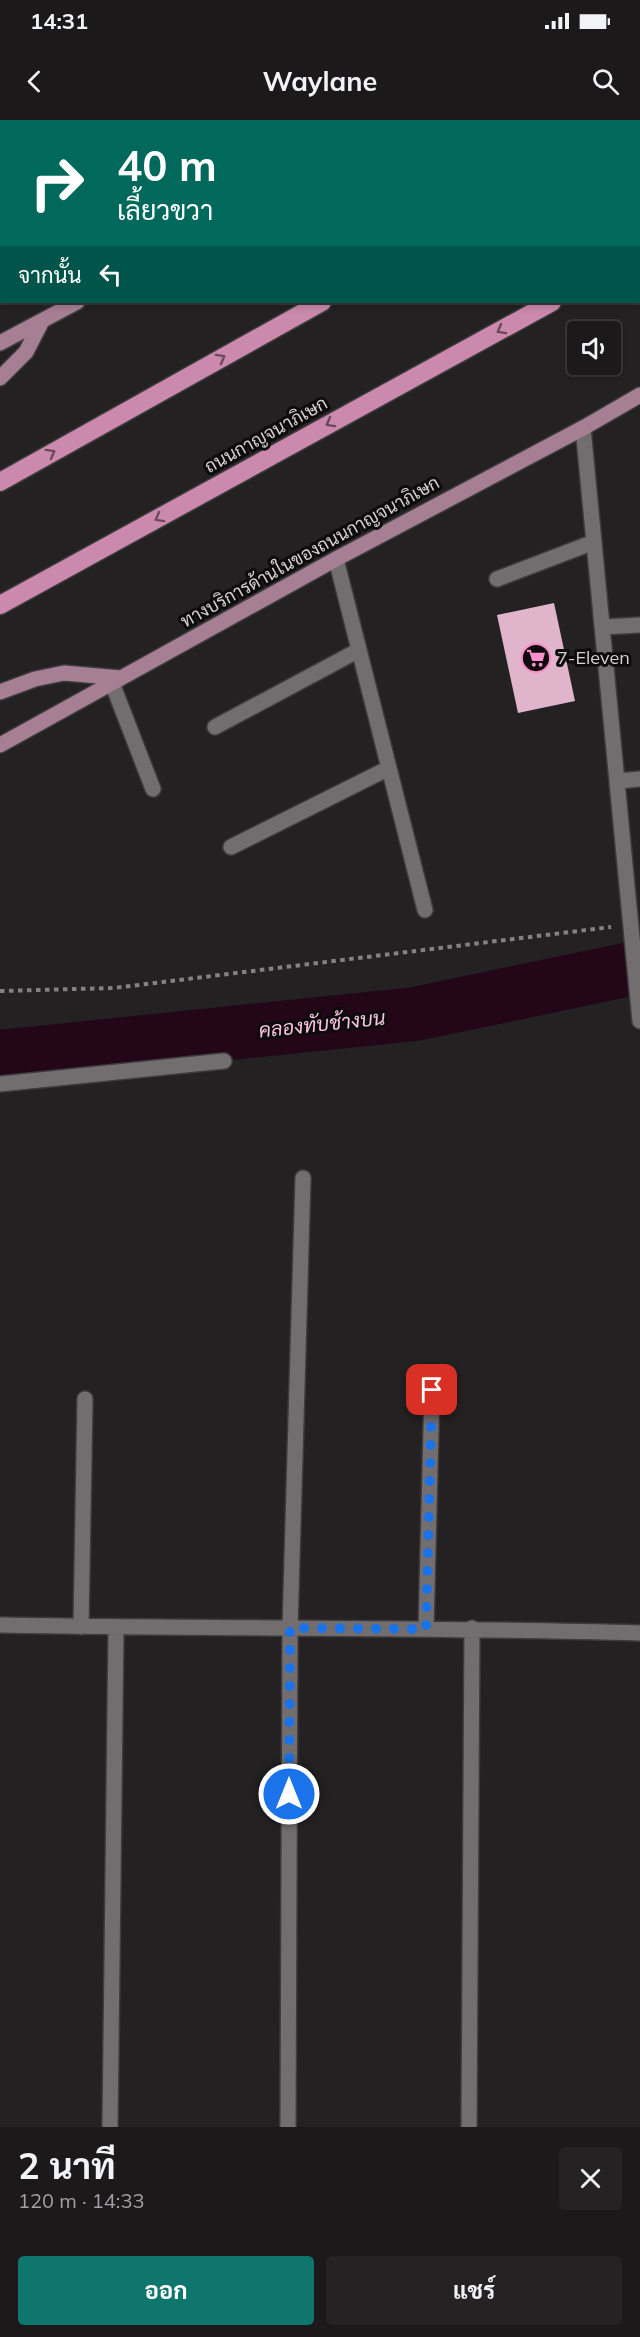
<!DOCTYPE html>
<html lang="th">
<head>
<meta charset="utf-8">
<style>
  :root { --surface:#1b191a; --page:#242223; --text:#f1f3f6; --muted:#a0a0a2; --line:#393839; --accent:#0f766e }
  body { margin:0; font-family:Mulish,Sarabun,sans-serif; background:var(--page); color:var(--text); height:100vh; display:flex; flex-direction:column; font-size:22px; white-space:nowrap }
  * { box-sizing:border-box; margin:0 }
  p { font-size:20px; color:var(--muted) }
  .icon { flex:none; width:33px; height:33px; fill:none; stroke:currentColor; stroke-width:2; stroke-linecap:round; stroke-linejoin:round }
  .map { position:relative; height:2007px; overflow:hidden }
  .side { display:flex; flex-direction:column; background:var(--surface); flex:1 }
  .side>* { flex:none }
  .banner { position:absolute; left:0px; top:0px; width:640px; height:183px; box-shadow:0 3px 9px #0003,0 0 0 2px var(--line); background:#00695c; color:#fff; overflow:hidden }
  .fabs { position:absolute; left:567px; top:201px; display:grid; gap:12px }
  .fabs a { display:grid; place-items:center; width:54px; height:54px; border-radius:6px; background:var(--surface); box-shadow:0 3px 9px #0003,0 0 0 2px var(--line); font-size:30px }
  .pin { position:absolute; display:grid; place-items:center; width:51px; height:51px; color:#fff; margin:-26px; border-radius:12px; box-shadow:0 3px 9px #0006 }
  .me { position:absolute; width:66px; margin:-33px; rotate:0deg; stroke-linejoin:round; filter:drop-shadow(0 0 4px #0008) }
  .turn { display:flex; align-items:center; gap:21px; height:126px; padding:0 18px; font-size:27px }
  .turn .icon { width:78px; height:78px; stroke-width:2.5 }
  .turn b { display:block; font-size:42px; line-height:51px }
  .then { display:flex; align-items:center; height:57px; padding:0 18px; background:#0003; gap:12px; font-size:22px }
  .round { display:grid; place-items:center; flex:none; width:63px; height:63px; border-radius:6px; background:var(--page) }
  .head { display:flex; align-items:center; justify-content:space-between; height:102px; padding:0 18px }
  h1 { font-size:36px; font-weight:700; line-height:45px }
  .cta { display:flex; gap:12px; margin-top:auto; padding:12px 18px }
  .cta a { flex:1; height:69px; border-radius:6px; background:var(--accent); color:#fff; font-size:24px; font-weight:700; line-height:69px; text-align:center }
  .cta a+a { background:var(--page); color:var(--text) }
  .status { display:flex; justify-content:space-between; align-items:center; height:42px; padding:0 30px; background:var(--surface); direction:ltr }
  .status svg { height:16px; fill:currentColor }
  header { display:flex; justify-content:space-between; align-items:center; height:78px; padding:0 18px; background:var(--surface); font-size:27px; font-weight:700 }
  .map>svg:first-child { display:block }
  .lines { fill:none; stroke-linecap:round; stroke-linejoin:round }
  .river { stroke:#230618; stroke-width:54 }
  .building { fill:#e0b5cb }
  .minor-casing { stroke:#3e3b3c; stroke-width:18 }
  .major-casing { stroke:#3e3b3c; stroke-width:18 }
  .highway-casing { stroke:#3e3b3c; stroke-width:21 }
  .path { stroke:#848183; stroke-width:4; stroke-dasharray:4.5 4.5; stroke-linecap:butt }
  .minor { stroke:#726e70; stroke-width:15 }
  .major { stroke:#a77f95; stroke-width:15 }
  .highway { stroke:#cb8aad; stroke-width:18 }
  .oneway { stroke:#6c4a5c }
  .route { stroke:#1a73e8; stroke-width:10; stroke-dasharray:0 18 }
  .labels { text-anchor:middle; stroke-width:6; stroke-linejoin:round; paint-order:stroke }
  .street-label { font-size:18px; fill:#d5d2d4; stroke:#0d0b0c }
  .poi-label { font-size:18px; fill:#d5d2d4; stroke:#0d0b0c; text-anchor:start }
  .water-label { font-size:20px; font-style:italic; fill:#f9c4e0; stroke:#0d0b0c }
</style>
</head>
<body>
<div class="status"><b>14:31</b><svg viewBox="0 0 49 12"><path d="M0 12V9h3v3zM5 12V6h3v6zM10 12V3h3v9zM15 12V0h3v12zM26 1h20v11H26zM47 4h2v5h-2z"/></svg></div>
<header><svg class="icon" aria-label="back" viewBox="0 0 24 24"><path d="M15 5l-7 7 7 7"/></svg>Waylane<svg class="icon" aria-label="search" viewBox="0 0 24 24"><circle cx="10" cy="10" r="6"/><path d="M15 15l6 6"/></svg></header>
<div class="map">
<svg width="640" height="2007" viewBox="0 0 640 2007">
  <rect width="100%" height="100%" fill="#242123"/>
  <g class="lines">
    <!-- river -->
    <path class="river" d="M0,937L415,894L640,847"/>
  </g>
  <!-- building -->
  <path class="building" d="M554,483L575,581L518,593L497,495Z"/>
  <g class="lines">
    <!-- minor casing -->
    <g class="minor-casing">
      <path id="minor" d="M81,0L82,2
        M583,308L640,901
        M336,439L425,790
        M497,459L594,422
        M603,507L640,505
        M112,563L153,669
        M215,607L359,530
        M618,661L640,659
        M231,727L389,648
        M0,964L224,941
        M0,1505C213,1509 427,1507 640,1513
        M81,1507L85,1279
        M426,1509L432,1270
        M110,2007L116,1508
        M288,2007L290,1508L303,1058
        M469,2007L472,1508"/>
    </g>
    <!-- major casing -->
    <g class="major-casing">
      <path id="major" d="M395,2L397,0
        M0,223L77,182
        M0,258L26,232L42,201
        M0,572L35,559L64,553L121,558
        M0,625L336,439L583,308L640,275"/>
    </g>
    <!-- highway casing -->
    <g class="highway-casing">
      <path id="highway" d="M639,4H640
        M639,134L640,133
        M0,362L322,182
        M0,485L552,182"/>
    </g>
    <!-- path -->
    <path class="path" d="M0,871L114,868L611,807"/>
    <!-- minor -->
    <use href="#minor" class="minor"/>
    <!-- major -->
    <use href="#major" class="major"/>
    <!-- highway -->
    <use href="#highway" class="highway"/>
  </g>
  <!-- one-way arrows -->
  <defs><path id="oneway-chevron" d="M-2-3.5L2.5 0L-2 3.5" fill="none" stroke-width="1.6" stroke-linecap="round" stroke-linejoin="round" transform="scale(1.5)"/></defs>
  <g class="oneway">
    <use href="#oneway-chevron" transform="translate(501 210) rotate(151)"/>
    <use href="#oneway-chevron" transform="translate(221 238) rotate(-29)"/>
    <use href="#oneway-chevron" transform="translate(330 303) rotate(151)"/>
    <use href="#oneway-chevron" transform="translate(51 333) rotate(-29)"/>
    <use href="#oneway-chevron" transform="translate(159 398) rotate(151)"/>
  </g>
  <g class="lines">
    <!-- route -->
    <path class="route" d="M289,1674L290,1508L426,1509L432,1270"/>
  </g>
  <!-- icons -->
  <defs>
    <g id="supermarket-ring" transform="scale(1.5)"><circle r="9.5" fill="#0d0b0c" stroke="#f990ca" stroke-width="1.5"/><path d="M-6-5.5h2.5l.6 2H6L4.5 2H-2.5L-4.4-4H-6ZM-1.5 3.2a1.3 1.3 0 1 0 .1 0ZM3 3.2a1.3 1.3 0 1 0 .1 0Z" fill="#f990ca"/></g>
  </defs>
  <g fill-rule="evenodd">
    <use href="#supermarket-ring" x="536" y="538"/>
  </g>
  <g class="labels">
    <!-- street labels -->
    <g class="street-label">
      <text transform="translate(266 315) rotate(-29)" y="6">ถนนกาญจนาภิเษก</text>
      <text transform="translate(310 432) rotate(-29)" y="6">ทางบริการด้านในของถนนกาญจนาภิเษก</text>
    </g>
    <!-- poi labels -->
    <g class="poi-label">
      <text x="557" y="544">7-Eleven</text>
    </g>
    <!-- water labels -->
    <g class="water-label">
      <text transform="translate(322 904) rotate(-6)" y="7">คลองทับช้างบน</text>
    </g>
  </g>
</svg>
<div class="fabs">
<a><svg class="icon" aria-label="sound" viewBox="0 0 24 24"><path d="M4 9h4l5-4v14l-5-4H4zM17 9q2 3 0 6"/></svg></a>
</div>
<div class="pin" style="left:432px;top:1270px;background:#d93025"><svg class="icon" aria-label="arrive" viewBox="0 0 24 24"><path d="M6 21V4h12l-3 4 3 4H6"/></svg></div>
<svg class="me" style="left:289px;top:1674px" viewBox="-20 -20 40 40"><circle r="17" fill="#1a73e8" stroke="#fff" stroke-width="3"/><path d="M0-11L8 9 0 5-8 9z" fill="#fff"/></svg>
<div class="banner">
<div class="turn"><svg class="icon" aria-label="right" viewBox="0 0 24 24"><path d="M7 20v-9h11M14 6l5 5-5 5"/></svg><div><b>40 m</b>เลี้ยวขวา</div></div>
<div class="then">จากนั้น<svg class="icon" aria-label="left" viewBox="0 0 24 24"><path d="M17 20v-9H6M10 6l-5 5 5 5"/></svg></div>
</div>
</div>
<section class="side">
<div class="head"><div><h1>2 นาที</h1><p>120 m · 14:33</p></div><a class="round"><svg class="icon" aria-label="close" viewBox="0 0 24 24"><path d="M6 6l12 12M18 6L6 18"/></svg></a></div>
<div class="cta"><a>ออก</a><a>แชร์</a></div>
</section>
</body>
</html>
